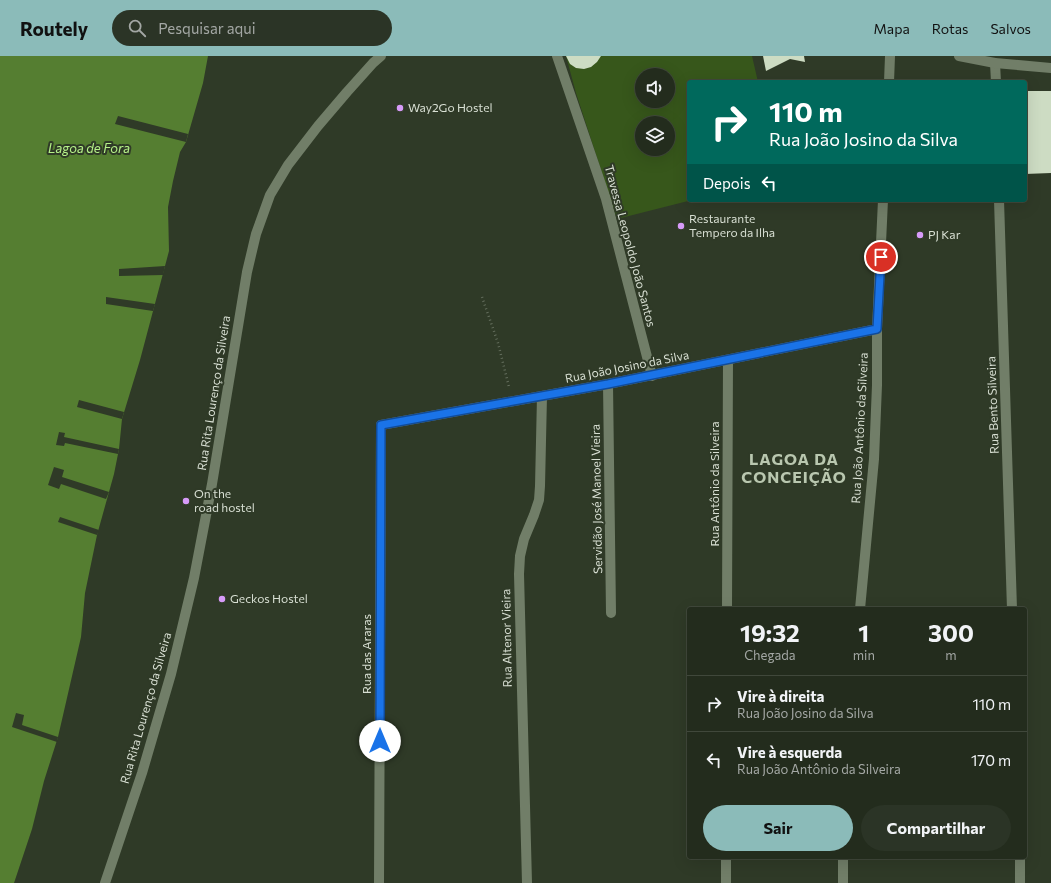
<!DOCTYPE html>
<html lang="pt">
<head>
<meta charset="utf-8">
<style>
  :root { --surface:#232c1d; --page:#2b3426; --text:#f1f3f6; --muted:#a3a7a4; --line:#40483b; --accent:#8bbbb9 }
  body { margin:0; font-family:Commissioner,sans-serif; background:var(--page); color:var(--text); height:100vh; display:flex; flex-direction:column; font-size:15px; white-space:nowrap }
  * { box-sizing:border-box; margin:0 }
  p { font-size:13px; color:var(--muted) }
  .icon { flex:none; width:22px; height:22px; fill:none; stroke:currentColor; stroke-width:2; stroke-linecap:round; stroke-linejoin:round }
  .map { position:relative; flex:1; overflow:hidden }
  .details { position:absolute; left:687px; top:551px; width:340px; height:252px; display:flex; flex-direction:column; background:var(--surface); border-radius:4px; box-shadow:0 4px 16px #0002,0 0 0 1px var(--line) }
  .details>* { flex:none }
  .banner { position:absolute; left:687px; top:24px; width:340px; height:122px; border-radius:4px; box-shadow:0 4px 16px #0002,0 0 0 1px var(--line); background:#00695c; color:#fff; overflow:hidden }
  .buttons { position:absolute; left:635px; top:12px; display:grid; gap:8px }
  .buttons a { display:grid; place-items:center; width:40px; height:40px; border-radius:50%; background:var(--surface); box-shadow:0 4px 16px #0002,0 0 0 1px var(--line); font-size:20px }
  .pin { position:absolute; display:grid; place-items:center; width:34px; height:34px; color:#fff; margin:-17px; border:2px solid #fff; border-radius:50%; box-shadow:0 1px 4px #0007 }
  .me { position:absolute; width:44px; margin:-22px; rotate:0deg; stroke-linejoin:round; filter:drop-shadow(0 0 3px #0008) }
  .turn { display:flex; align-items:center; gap:14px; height:84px; padding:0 16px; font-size:18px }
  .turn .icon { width:52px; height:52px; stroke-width:2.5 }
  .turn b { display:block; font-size:28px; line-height:34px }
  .then { display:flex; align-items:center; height:38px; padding:0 16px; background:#0003; gap:8px; font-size:15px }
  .eta { display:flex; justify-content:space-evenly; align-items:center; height:68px; text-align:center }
  .eta b { font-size:24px; font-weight:700; line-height:28px }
  .action { display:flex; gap:8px; margin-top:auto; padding:8px 16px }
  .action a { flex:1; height:46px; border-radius:24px; background:var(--accent); color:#111; font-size:16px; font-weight:700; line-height:46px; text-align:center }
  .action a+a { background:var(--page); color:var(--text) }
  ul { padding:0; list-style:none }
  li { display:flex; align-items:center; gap:12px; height:56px; padding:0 16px; border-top:1px solid var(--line) }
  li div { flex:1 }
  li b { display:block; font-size:15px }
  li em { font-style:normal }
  header { display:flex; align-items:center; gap:24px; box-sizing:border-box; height:56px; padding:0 20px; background:var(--accent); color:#111 }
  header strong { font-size:19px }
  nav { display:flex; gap:22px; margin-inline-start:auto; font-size:14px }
  .search { width:280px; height:36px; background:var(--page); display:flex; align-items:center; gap:10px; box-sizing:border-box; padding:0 14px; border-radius:22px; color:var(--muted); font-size:15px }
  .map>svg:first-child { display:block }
  .green { fill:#37571b; fill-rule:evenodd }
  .water { fill:#557e31 }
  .pier { fill:#2f3a27 }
  .building { fill:#cddcc3 }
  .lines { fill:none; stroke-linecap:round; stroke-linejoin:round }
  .path { stroke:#646e5d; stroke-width:2.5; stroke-dasharray:1 3; stroke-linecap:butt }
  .minor { stroke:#717e68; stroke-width:10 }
  .tertiary { stroke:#717e68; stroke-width:10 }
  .route-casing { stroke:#114b97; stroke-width:10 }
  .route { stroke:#1a73e8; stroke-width:7 }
  .poi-dot { fill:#d79bf9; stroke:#2f3a27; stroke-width:1.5 }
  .labels { text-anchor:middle; stroke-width:4; stroke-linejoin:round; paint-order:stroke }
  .poi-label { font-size:12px; fill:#d8dfd3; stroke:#2f3a27; text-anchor:start }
  .street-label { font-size:12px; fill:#d8dfd3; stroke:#2f3a27 }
  .water-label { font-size:13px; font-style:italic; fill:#b6f189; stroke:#2f3a27 }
  .district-label { font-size:16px; font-weight:bold; letter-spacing:1px; fill:#b9c7af; stroke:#2f3a27 }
</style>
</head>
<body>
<header>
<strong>Routely</strong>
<div class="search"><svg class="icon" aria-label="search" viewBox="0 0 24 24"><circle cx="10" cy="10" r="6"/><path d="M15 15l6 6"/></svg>Pesquisar aqui</div>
<nav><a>Mapa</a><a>Rotas</a><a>Salvos</a></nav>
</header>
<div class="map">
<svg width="1051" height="827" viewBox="0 0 1051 827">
  <rect width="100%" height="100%" fill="#2f3a27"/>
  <!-- green -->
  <path class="green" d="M566,0H752L758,26H689V144H692L617,163L576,37ZM642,19H668V45H642ZM642,67H668V93H642Z"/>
  <!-- water -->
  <path class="water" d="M0,0H208L203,27L186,86L180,96L173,125L168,151L169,195L140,304L122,363L119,393L114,418L97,479L85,537L81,581L58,681L44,725L32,773L14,827H0Z"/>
  <!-- pier -->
  <path class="pier" d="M118,60L188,78L186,86L115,68Z
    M165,210L163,219L119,220V213Z
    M106,241L155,248L153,255L106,248Z
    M79,344L124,356L122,363L77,351Z
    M59,376L65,377L64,381L119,393L118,398L65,387L64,390L56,389Z
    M54,411L64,414L62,421L109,436L106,443L61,428L59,433L48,429Z
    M60,461L99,474L97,479L58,466Z
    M16,657L24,659L22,669L58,681L57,686L12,671Z"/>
  <!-- building -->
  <path class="building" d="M566,0H601L597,6L591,11L584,13L576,12L570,8Z
    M763,0H804L805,6L790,3L766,15Z
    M1025,35H1051V117L1025,118Z"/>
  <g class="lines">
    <!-- path -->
    <path class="path" d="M482,241L498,287L509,331"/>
    <!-- minor -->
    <path class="minor" d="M557,0L606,143L652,320
      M995,7L996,26
      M889,26L890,0
      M999,144L1012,553
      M608,328L611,557
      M727,553L728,304
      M860,553L874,403L877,329V273L883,144
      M843,801V827
      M1020,801V827
      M379,827L381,369L608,328L877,273
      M527,827L519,518L520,500L524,483L534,459L539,444L540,430L542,340
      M726,827V801"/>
    <!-- tertiary -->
    <path class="tertiary" d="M959,0L995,7L1051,12
      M105,827L142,717L171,618L194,522L212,428L247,216L256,178L270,139L288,109L318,70L347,36L373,7L381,0"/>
  </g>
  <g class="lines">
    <!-- route casing -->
    <g class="route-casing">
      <path id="route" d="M380,685L381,369L608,328L877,273L881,201"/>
    </g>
    <!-- route -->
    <use href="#route" class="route"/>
  </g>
  <!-- markers -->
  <g class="poi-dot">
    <circle cx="400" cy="52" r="4"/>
    <circle cx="681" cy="170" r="4"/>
    <circle cx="920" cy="179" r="4"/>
    <circle cx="186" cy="445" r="4"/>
    <circle cx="222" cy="543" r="4"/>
  </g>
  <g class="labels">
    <!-- poi labels -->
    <g class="poi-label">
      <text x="408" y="56">Way2Go Hostel</text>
      <text x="689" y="167">Restaurante<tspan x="689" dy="14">Tempero da Ilha</tspan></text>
      <text x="928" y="183">PJ Kar</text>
      <text x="194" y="442">On the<tspan x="194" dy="14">road hostel</tspan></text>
      <text x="230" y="547">Geckos Hostel</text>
    </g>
    <!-- street labels -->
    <g class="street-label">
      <text transform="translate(630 190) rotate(75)" y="4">Travessa Leopoldo João Santos</text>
      <text transform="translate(627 311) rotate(-11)" y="4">Rua João Josino da Silva</text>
      <text transform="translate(214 337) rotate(-81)" y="4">Rua Rita Lourenço da Silveira</text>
      <text transform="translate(993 349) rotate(-92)" y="4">Rua Bento Silveira</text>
      <text transform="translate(860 372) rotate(-87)" y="4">Rua João Antônio da Silveira</text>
      <text transform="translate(715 428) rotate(-90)" y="4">Rua Antônio da Silveira</text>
      <text transform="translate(597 443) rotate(-91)" y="4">Servidão José Manoel Vieira</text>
      <text transform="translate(507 582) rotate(-91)" y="4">Rua Altenor Vieira</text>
      <text transform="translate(367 598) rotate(-90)" y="4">Rua das Araras</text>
      <text transform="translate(146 652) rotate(-74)" y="4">Rua Rita Lourenço da Silveira</text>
    </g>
    <!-- water labels -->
    <g class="water-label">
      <text x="89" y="97">Lagoa de Fora</text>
    </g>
    <!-- district labels -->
    <g class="district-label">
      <text x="794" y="409">LAGOA DA<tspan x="794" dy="18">CONCEIÇÃO</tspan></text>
    </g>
  </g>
</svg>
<div class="buttons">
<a><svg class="icon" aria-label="sound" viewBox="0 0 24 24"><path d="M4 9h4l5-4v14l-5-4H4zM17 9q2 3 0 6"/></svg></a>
<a><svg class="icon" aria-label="layers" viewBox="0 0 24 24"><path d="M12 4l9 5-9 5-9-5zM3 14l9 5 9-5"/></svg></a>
</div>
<div class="pin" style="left:881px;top:201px;background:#d93025"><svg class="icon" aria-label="arrive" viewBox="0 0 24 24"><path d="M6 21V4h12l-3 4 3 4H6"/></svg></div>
<svg class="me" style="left:380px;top:685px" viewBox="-20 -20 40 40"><circle r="19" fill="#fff"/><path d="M0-13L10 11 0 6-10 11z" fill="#1a73e8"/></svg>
<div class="banner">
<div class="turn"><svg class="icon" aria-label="right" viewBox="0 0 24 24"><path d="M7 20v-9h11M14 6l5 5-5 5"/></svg><div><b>110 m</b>Rua João Josino da Silva</div></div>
<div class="then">Depois<svg class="icon" aria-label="left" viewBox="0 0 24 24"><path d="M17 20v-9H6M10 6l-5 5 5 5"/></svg></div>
</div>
<section class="details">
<div class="eta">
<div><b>19:32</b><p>Chegada</p></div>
<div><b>1</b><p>min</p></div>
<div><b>300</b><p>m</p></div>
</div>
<ul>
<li><svg class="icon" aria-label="right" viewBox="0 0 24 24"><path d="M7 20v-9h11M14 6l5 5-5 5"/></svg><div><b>Vire à direita</b><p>Rua João Josino da Silva</p></div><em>110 m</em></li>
<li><svg class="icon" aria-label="left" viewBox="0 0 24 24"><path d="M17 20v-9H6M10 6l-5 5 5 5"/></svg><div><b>Vire à esquerda</b><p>Rua João Antônio da Silveira</p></div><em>170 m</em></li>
</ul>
<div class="action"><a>Sair</a><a>Compartilhar</a></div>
</section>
</div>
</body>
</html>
